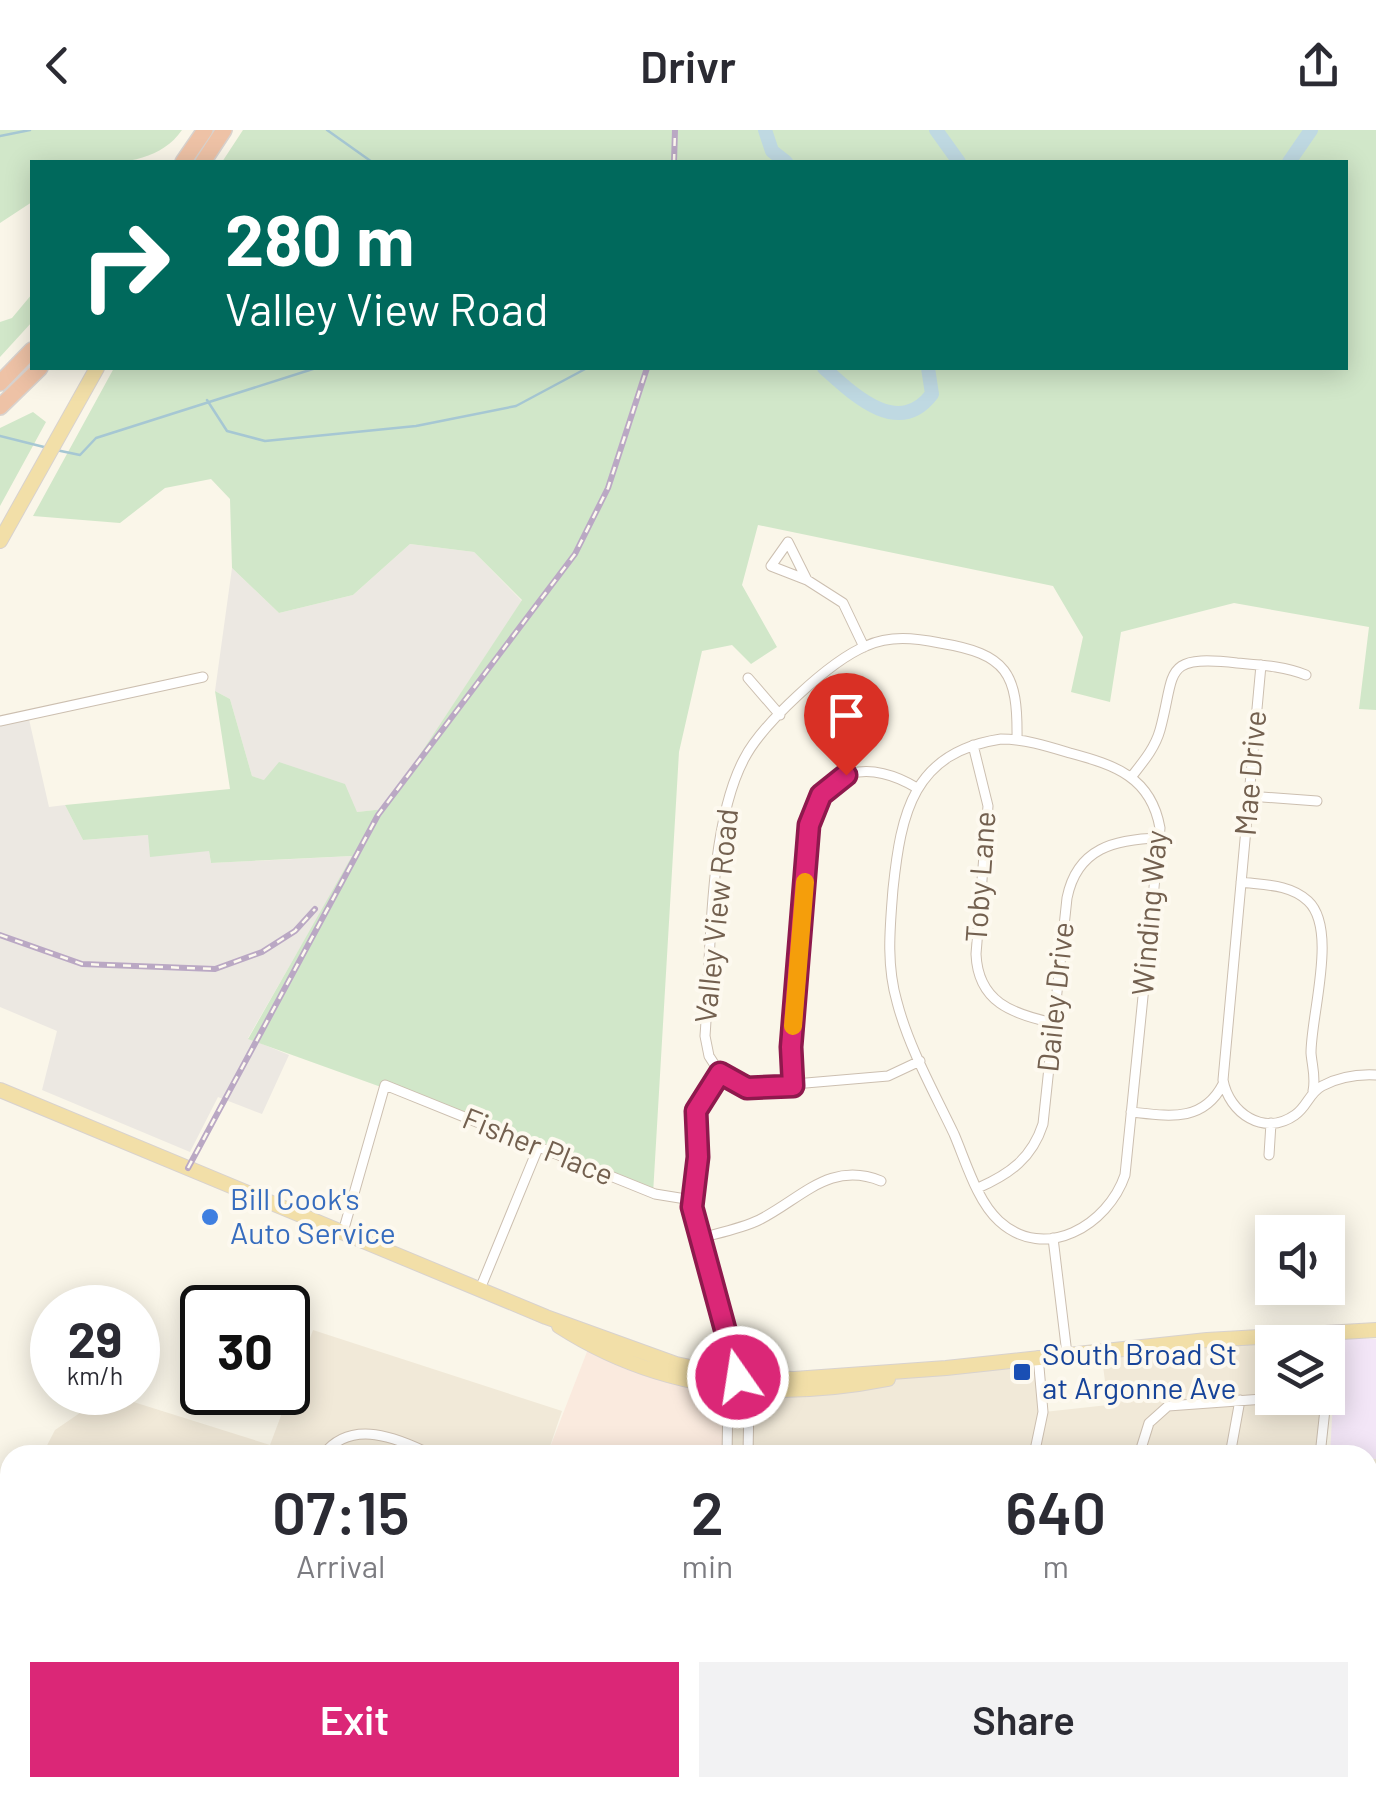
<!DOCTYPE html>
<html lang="en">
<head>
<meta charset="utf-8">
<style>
  :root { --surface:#fff; --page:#f2f2f3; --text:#2b2b33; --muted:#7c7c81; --accent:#db2777 }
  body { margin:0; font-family:Barlow,sans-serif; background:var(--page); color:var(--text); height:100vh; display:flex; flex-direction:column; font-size:38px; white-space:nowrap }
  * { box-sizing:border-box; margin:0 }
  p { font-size:32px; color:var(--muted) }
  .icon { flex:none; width:55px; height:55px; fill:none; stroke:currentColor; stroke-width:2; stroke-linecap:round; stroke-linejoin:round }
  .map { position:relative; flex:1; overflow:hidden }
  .side { position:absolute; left:0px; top:1315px; width:1378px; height:352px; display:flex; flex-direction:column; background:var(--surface); border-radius:30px 30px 0 0; box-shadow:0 5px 25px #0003 }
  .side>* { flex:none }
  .guide { position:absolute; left:30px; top:30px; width:1318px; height:210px; border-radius:0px; box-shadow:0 5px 25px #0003; background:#00695c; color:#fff; overflow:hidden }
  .fabs { position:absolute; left:1255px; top:1085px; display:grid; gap:20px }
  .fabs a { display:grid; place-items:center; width:90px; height:90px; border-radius:0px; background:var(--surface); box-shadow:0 5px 25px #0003; font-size:50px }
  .speed { position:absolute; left:30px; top:1155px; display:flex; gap:20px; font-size:50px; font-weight:700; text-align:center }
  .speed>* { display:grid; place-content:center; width:130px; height:130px; border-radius:50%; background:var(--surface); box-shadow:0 5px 25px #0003; line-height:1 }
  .speed small { font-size:25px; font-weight:400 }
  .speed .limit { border:5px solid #111; border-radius:15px; background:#fff; color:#111 }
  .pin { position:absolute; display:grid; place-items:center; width:85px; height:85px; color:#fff; margin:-102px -42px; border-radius:50% 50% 50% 0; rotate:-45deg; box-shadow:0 0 10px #0007 }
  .pin .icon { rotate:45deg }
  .me { position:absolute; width:110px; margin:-55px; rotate:347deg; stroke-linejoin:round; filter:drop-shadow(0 0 8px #0008) }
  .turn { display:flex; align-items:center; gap:35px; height:210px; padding:0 30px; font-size:45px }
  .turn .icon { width:130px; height:130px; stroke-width:2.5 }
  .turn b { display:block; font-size:70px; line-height:85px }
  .eta { display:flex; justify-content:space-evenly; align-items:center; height:170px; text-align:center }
  .eta b { font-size:60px; font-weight:600; line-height:70px }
  .primary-button { display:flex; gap:20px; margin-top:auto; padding:20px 30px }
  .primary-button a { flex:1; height:115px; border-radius:0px; background:var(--accent); color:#fff; font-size:40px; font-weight:600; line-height:115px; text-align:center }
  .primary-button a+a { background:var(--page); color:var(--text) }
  header { display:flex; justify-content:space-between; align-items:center; height:130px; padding:0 30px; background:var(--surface); font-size:45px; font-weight:600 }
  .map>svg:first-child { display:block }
  .residential { fill:#f1e9d8 }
  .commercial { fill:#faeade }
  .industrial { fill:#ece8e2 }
  .education { fill:#f3e6f7 }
  .green { fill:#d1e7c9 }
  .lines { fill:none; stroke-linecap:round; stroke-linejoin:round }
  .stream { stroke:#a6c7d3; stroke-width:2.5 }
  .river { stroke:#bfd9e2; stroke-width:14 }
  .street-casing { stroke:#ccbfb0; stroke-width:11 }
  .primary-casing { stroke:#d8d2ce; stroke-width:16 }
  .highway-casing { stroke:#d8d2ce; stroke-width:18 }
  .street { stroke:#fff; stroke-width:9 }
  .primary { stroke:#f2dfa8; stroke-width:14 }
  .highway { stroke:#eec2a6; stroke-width:15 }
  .rail-casing { stroke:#baa8c4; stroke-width:6 }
  .rail { stroke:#fdf9ef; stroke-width:2.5; stroke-dasharray:8; stroke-linecap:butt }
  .route-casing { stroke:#8e194d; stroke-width:25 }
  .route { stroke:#db2777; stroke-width:18 }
  .slow { stroke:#f59e0b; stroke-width:18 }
  .shop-dot { fill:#3f7fe0; stroke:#fdf9ef; stroke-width:4 }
  .transit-dot { fill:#1a4fb4; stroke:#fdf9ef; stroke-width:4 }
  .labels { text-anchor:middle; stroke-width:8; stroke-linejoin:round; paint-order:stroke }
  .street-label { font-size:30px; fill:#73604f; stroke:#fdf9ef }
  .shop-label { font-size:30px; fill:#366cbe; stroke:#fdf9ef; text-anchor:start }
  .transit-label { font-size:30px; fill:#164399; stroke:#fdf9ef; text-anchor:start }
</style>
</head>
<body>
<header><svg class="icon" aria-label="back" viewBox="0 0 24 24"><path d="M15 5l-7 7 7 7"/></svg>Drivr<svg class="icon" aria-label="share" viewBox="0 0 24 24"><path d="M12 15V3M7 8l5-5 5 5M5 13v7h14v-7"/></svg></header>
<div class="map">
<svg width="1376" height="1667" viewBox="0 0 1376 1667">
  <rect width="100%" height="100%" fill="#faf6e9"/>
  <!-- residential -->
  <path class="residential" d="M313,1200L562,1281L547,1325H42L55,1300L90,1276L124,1269L270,1315Z
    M1327,1200V1212H1272V1268H1328L1320,1325H727L728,1268L736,1261L1038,1226L1044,1282L1108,1275L1101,1220Z
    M1368,1328L1376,1329V1377L1370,1399L1376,1398V1667H103L101,1658H1368Z
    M10,1385V1542L0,1545V1404Z"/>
  <!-- commercial -->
  <path class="commercial" d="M590,1214L736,1261L728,1268L727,1325H547Z"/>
  <!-- industrial -->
  <path class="industrial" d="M410,414L474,422L522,471L384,679L357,682L252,646L230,569L215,561L232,438L279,483L353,465Z
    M28,585L49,677L65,675L83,710L148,705L209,721L211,733L353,726L248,908L289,925L262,984L218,967L190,1022L42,960L57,901L0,877V591Z"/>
  <!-- education -->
  <path class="education" d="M1347,1208L1376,1209V1329L1330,1325L1336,1217Z"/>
  <!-- green -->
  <path class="green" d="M0,0H182C151,45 80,32 32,32V72L0,93Z
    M243,0H1376V580L1359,579L1369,497L1234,473L1121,502L1110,572L1071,562L1083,507L1053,456L758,395L742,455L777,517L751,534L732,515L702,521L679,622L653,1064L431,975L248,909L352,726L211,733L209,721L150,727L148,705L83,710L65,675L230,659L215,561L230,569L252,646L264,650L279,632L345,654L357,682L384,679L522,470L474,422L410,414L353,465L279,483L232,438L230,369L211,349L165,358L120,393L33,386L114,238H1345V32H222Z
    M32,164V192L0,227V192L12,188Z
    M33,282L46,292L0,376V298Z
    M10,1542V1658H101L103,1667H0L2,1544Z"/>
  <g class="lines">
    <!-- stream -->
    <path class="stream" d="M327,0L372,32
      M0,6L30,0
      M207,270L227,301L265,311L416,296L516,276L587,238
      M0,306L48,318
      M56,320L80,325L96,308L316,238"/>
    <!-- river -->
    <path class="river" d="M765,0L772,21L786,32
      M936,0L959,32
      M1289,32L1311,0
      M824,238C852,263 898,309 932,264L928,238"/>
    <!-- street casing -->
    <g class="street-casing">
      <path id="street" d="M788,412L807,450L771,436Z
        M807,450L843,473L864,517
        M1261,535L1223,950C1229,983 1264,1007 1295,985C1307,977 1309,963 1322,956C1339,947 1357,944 1376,945
        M748,548L780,585
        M0,591L203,547
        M1001,609C1025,609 1047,616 1070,623C1115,635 1151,647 1160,698L1125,1045C1108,1095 1045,1133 999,1091C977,1071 966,1032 954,1004C934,962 909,918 897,872C886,834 890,797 893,759C901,683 913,622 1001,609Z
        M973,615L988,676L976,824C978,872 1012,884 1054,893
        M1132,646C1143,632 1155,618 1160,600C1176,542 1161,524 1237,533C1260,535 1284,536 1306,545
        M1249,666L1317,671
        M1241,752C1263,755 1290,754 1308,771C1338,799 1311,884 1311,923C1312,936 1316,947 1313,961
        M920,931L888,946L747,958L720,943L709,926L705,906C711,827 708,697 744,629C762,594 830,531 866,516C890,505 915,508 940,513C1007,524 1018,543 1017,609
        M720,943L696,981L698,1027L692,1077L738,1247L736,1261L728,1268L727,1325
        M793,955L791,917L809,695C822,635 872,630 917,658
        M1131,982C1168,986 1203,993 1223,954
        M1269,1025L1271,993
        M978,1058C1010,1044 1032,1028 1043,994L1067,768C1077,718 1115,709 1160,708
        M343,1102L385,955L655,1064L692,1070
        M1053,1108L1067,1224
        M697,1109C718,1103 740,1099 759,1090C801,1069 830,1030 881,1051
        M480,1159L538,1018
        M736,1261L749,1269L748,1325
        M323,1325C351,1288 398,1308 432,1325
        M1034,1325L1043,1282L1038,1226
        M1139,1325L1149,1293L1168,1276L1277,1268
        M1230,1325L1240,1270
        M1320,1325L1328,1252
        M0,1459L10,1458
        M1368,1526L1376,1533
        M1368,1633L1376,1622
        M151,1658L153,1667
        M249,1658L250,1667
        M1111,1658L1120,1667
        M344,1667V1658
        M439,1667V1658
        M531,1667V1658
        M624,1667L625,1658
        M718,1667L719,1658
        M741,1667V1658
        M824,1667L898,1661L955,1667
        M1231,1667L1240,1658
        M1340,1667L1347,1658"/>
    </g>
    <!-- primary casing -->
    <g class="primary-casing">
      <path id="primary" d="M0,411L97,238
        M0,960L546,1187L676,1234L738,1247L794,1249L946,1238L1207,1210L1376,1200
        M559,1196C660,1261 772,1272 888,1249"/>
    </g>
    <!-- highway casing -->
    <g class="highway-casing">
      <path id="highway" d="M183,32L205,0
        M203,32L224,0
        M0,253L32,220
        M0,277L40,238"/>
    </g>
    <!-- street -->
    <use href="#street" class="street"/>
    <!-- primary -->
    <use href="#primary" class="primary"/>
    <!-- highway -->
    <use href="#highway" class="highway"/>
    <!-- rail casing -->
    <g class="rail-casing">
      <path id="rail" d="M674,32L675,0
        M0,805L82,834L215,839L262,822L295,801L315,779
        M188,1038L378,685L575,424L608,358L647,238"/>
    </g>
    <!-- rail -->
    <use href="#rail" class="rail"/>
  </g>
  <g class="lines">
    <!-- route casing -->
    <g class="route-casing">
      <path id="route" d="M738,1247L692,1077L698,1027L696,981L720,943L747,958L793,956L791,917L809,695L821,665L846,645"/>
    </g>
    <!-- route -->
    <use href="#route" class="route"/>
    <!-- slow -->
    <path class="slow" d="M793,896L805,752"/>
  </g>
  <!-- markers -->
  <circle class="shop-dot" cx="210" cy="1087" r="10"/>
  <rect class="transit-dot" x="1012" y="1232" width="20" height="20" rx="5"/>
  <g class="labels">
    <!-- street labels -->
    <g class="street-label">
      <text transform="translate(1251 643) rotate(-85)" y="10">Mae Drive</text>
      <text transform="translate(981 747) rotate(-86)" y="10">Toby Lane</text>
      <text transform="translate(1150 783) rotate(-85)" y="10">Winding Way</text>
      <text transform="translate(717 786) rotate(-84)" y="10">Valley View Road</text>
      <text transform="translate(1056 867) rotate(-84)" y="10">Dailey Drive</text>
      <text transform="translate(538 1017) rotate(22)" y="10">Fisher Place</text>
    </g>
    <!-- shop labels -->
    <g class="shop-label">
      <text x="230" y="1080">Bill Cook's<tspan x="230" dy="34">Auto Service</tspan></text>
    </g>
    <!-- transit labels -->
    <g class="transit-label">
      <text x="1042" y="1235">South Broad St<tspan x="1042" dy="34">at Argonne Ave</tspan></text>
    </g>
  </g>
</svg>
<div class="fabs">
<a><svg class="icon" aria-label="sound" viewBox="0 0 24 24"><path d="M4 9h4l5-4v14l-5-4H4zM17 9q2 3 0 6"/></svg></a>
<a><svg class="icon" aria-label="layers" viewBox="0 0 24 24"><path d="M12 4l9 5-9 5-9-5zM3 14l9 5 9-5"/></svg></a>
</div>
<div class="speed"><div>29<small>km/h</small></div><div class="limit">30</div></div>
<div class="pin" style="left:846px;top:645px;background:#d93025"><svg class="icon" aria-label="arrive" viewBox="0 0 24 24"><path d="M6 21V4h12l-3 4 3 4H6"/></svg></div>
<svg class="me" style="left:738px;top:1247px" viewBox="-20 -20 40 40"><circle r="17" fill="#db2777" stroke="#fff" stroke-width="3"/><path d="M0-11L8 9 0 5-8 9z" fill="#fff"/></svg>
<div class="guide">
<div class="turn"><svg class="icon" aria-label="right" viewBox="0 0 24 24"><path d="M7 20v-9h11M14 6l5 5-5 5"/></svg><div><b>280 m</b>Valley View Road</div></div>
</div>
<section class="side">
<div class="eta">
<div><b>07:15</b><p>Arrival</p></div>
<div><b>2</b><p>min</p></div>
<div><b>640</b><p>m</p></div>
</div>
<div class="primary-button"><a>Exit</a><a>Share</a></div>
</section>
</div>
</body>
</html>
